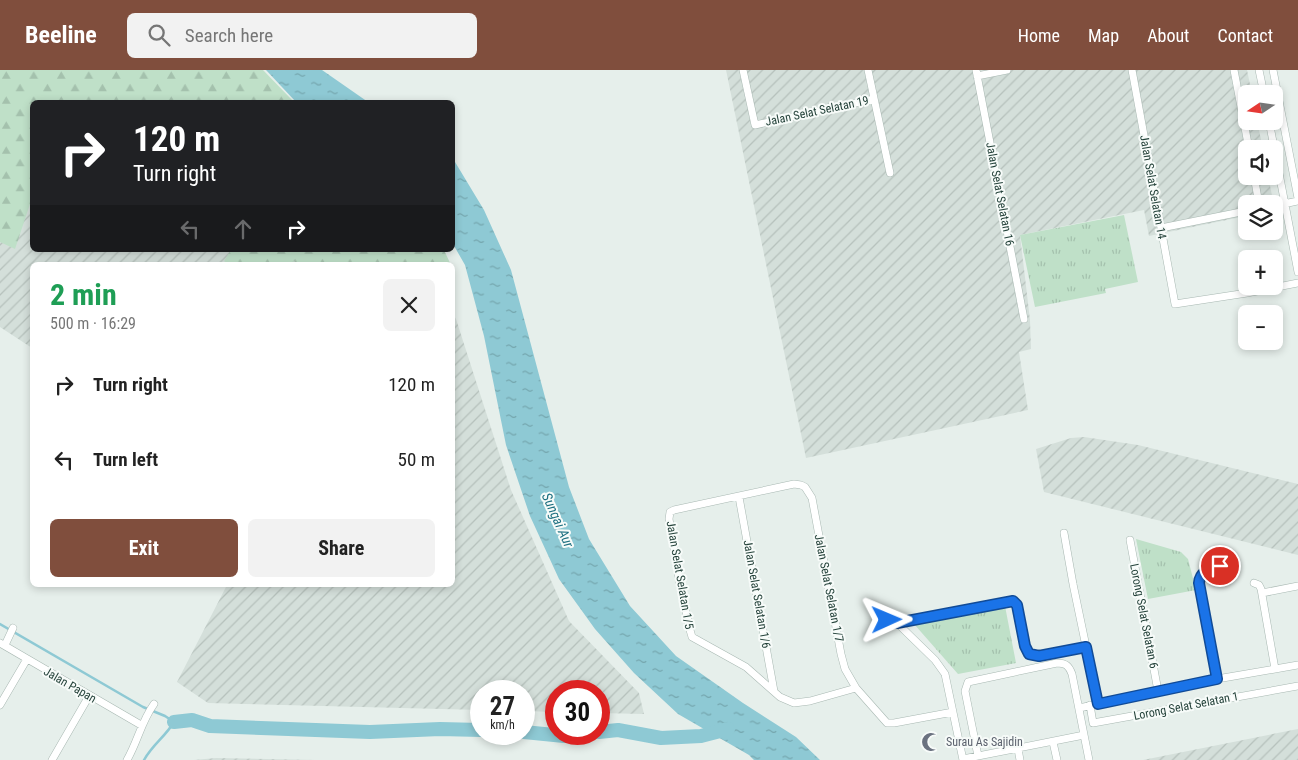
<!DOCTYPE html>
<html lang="en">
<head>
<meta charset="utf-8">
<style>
  :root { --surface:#fff; --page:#f2f2f2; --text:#222; --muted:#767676; --accent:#804e3d }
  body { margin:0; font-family:"Roboto Condensed",sans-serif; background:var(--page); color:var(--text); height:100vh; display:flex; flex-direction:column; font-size:19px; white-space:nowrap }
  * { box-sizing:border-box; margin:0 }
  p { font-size:16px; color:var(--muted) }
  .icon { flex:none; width:28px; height:28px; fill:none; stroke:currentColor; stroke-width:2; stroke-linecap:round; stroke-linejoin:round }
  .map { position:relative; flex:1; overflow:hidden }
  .details { position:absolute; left:30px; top:192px; width:425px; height:325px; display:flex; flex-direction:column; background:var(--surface); border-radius:8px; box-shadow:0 2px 8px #0003 }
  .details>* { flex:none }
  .guide { position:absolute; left:30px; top:30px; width:425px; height:152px; border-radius:8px; box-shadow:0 2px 8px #0003; background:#202124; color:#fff; overflow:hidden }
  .needle { width:32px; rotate:257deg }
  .controls { position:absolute; left:1238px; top:15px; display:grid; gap:10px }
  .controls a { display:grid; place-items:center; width:45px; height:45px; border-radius:8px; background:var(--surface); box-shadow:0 2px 8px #0003; font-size:25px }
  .speed { position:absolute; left:470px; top:610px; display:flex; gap:10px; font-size:25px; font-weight:700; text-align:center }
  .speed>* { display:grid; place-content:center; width:65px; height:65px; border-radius:50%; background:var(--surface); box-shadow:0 2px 8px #0003; line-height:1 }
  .speed small { font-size:12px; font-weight:400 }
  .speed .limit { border:8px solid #d22; background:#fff; color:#111 }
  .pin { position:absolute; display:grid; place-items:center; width:42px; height:42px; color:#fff; margin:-21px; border:2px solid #fff; border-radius:50%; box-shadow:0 1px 5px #0007 }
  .me { position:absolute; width:55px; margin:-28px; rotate:89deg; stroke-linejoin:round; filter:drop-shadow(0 0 4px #0008) }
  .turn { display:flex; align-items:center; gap:18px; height:105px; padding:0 20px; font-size:22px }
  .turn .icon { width:65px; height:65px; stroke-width:2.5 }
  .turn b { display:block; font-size:35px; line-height:42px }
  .lanes { display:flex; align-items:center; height:48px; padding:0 20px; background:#0003; justify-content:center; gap:25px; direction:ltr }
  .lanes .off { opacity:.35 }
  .round { display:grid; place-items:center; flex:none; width:52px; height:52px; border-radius:8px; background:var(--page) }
  .summary { display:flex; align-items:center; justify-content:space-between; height:85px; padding:0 20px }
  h1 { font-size:30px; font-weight:700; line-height:38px; color:#1e9e55 }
  .primary-button { display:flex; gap:10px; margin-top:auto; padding:10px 20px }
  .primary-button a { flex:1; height:58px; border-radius:8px; background:var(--accent); color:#fff; font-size:20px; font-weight:700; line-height:58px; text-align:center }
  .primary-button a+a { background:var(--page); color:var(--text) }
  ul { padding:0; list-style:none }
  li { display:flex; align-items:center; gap:15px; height:75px; padding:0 20px }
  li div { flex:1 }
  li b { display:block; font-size:19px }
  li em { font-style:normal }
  header { display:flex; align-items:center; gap:30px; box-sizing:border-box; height:70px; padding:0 25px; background:var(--accent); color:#fff }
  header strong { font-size:24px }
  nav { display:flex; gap:28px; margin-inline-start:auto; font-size:18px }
  .search { width:350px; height:45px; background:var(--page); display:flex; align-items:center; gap:12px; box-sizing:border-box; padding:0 18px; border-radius:8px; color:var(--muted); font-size:19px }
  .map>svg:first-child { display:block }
  .industrial { fill:url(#industrial-furrows) }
  .grass { fill:url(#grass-tufts) }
  .forest { fill:url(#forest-firs) }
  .water { fill:url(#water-ripples) }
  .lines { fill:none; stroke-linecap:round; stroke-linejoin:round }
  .stream { stroke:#8ec9d4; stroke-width:2.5 }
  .river { stroke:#8ec9d4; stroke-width:14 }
  .street-casing { stroke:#a8b8b2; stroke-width:8 }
  .street { stroke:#fff; stroke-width:7 }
  .route-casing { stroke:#114b97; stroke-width:12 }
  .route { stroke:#1a73e8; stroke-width:9 }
  .labels { text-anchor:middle; stroke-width:4; stroke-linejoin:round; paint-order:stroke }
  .street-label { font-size:12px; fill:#24423a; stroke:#f7fbf9 }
  .worship-label { font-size:12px; fill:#5b616d; stroke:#f7fbf9; text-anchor:start }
  .water-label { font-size:14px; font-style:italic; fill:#1c6f80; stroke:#f7fbf9 }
</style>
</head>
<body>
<header>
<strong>Beeline</strong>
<div class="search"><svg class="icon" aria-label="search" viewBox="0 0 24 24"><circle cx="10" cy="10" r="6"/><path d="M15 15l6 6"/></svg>Search here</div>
<nav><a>Home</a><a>Map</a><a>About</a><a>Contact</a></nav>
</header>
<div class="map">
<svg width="1298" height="690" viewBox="0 0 1298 690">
  <defs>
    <pattern id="industrial-furrows" width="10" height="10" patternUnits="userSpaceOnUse" patternTransform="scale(1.25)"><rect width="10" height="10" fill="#d4dfda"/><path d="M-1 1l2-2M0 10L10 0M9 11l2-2" fill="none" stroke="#b6c1bc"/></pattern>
    <pattern id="grass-tufts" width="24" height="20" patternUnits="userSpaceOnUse" patternTransform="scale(1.25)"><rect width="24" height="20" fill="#bfe0c8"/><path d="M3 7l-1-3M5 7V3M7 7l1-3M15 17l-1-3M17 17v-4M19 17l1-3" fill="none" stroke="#a4c1ad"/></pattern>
    <pattern id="forest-firs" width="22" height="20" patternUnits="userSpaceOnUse" patternTransform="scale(1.25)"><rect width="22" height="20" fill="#bfe0c8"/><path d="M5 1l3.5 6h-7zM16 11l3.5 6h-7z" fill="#a4c1ad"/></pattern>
    <pattern id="water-ripples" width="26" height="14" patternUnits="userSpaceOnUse" patternTransform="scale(1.25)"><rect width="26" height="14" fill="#8ec9d4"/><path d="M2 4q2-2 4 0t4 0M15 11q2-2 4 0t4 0" fill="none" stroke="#74a5ad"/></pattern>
  </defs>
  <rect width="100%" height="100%" fill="#e6efeb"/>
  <!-- industrial -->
  <path class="industrial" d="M0,0L32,32V180H411L421,195H32V278L0,257Z
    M726,0H1247L1252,24H1246V51H1257L1263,79H1246V106H1268L1275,140H1274V134H1246V146L1149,166L1144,140L1020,165L1030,250L1031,279L1019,282L1028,340L806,388Z
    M453,244L456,249L511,420L569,551L639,623L644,644L599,643V621H556V642L524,641V621H481V640L208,633L177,612L227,515H452Z
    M1084,367L1138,375L1298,414V485L1044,422L1036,379L1071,368Z
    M1298,659V690H1143Z
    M216,688L316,690H194Z"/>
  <!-- grass -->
  <path class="grass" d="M1124,145L1138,212L1105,219L1106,223L1035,237L1020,165Z
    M1136,469L1181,482L1188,489L1196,520L1148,529Z
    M1005,536L1016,593L958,604L914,554Z"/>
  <!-- forest -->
  <path class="forest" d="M0,0H263L294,32H226L222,31L221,32H32V128L15,179L0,172Z
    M231,180H444L451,195H298L294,191L291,195H230L224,191Z"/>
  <!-- water -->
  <path class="water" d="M266,0H322L368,32H296Z
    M452,87L484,140L511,200L569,417L589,469L630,536L676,586L743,633L796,667L820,690H754L749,685L678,644L634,603L595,559L559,509L530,446L506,375L484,266L465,195L453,174Z"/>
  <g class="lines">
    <!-- stream -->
    <path class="stream" d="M0,554L143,637L165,646L174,652C165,667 153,674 144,690"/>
    <!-- river -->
    <path class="river" d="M174,652L192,650L210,656L370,662L440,659L481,660
      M524,662L564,666L582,664
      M599,662L618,660L661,668L701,666L728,659"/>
    <!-- street casing -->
    <g class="street-casing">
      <path id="street" d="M743,0L755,55L874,29
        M868,0L890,103
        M976,0L1024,249
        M1132,0L1175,234L1247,223L1298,213
        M1234,0L1249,79
        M1259,0L1264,24
        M1273,0L1298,128
        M977,6L1007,0
        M1269,51L1298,202
        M1254,106L1259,134
        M1274,136L1298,131
        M1161,158L1246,141
        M739,427L774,621
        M1064,463L1073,514L1098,634
        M1130,470L1158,621
        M1254,513L1259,515L1261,519L1275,599
        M1262,523L1298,516
        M887,550L897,553L935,590L945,604L963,690
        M897,553L1010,531L1016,532L1017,535L1025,576L1029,584L1039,586L1086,577
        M0,573L141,655
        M5,575L13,558
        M1217,609L1201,526L1200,508L1204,502L1218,497L1226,498
        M856,618L810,631L794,633L780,627L746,597L692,567L690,560L680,514L669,449L670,442L674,440L794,414L801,415L805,417L812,428L841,584L845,599L856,618L887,653H894L953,642
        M0,635L27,589
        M1090,635L1093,653L1298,616
        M1079,638L1217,609L1298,595
        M1053,672L1057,690
        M1018,679L1020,690
        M978,686L965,621L968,612L1057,593C1066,593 1069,596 1072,604L1089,690
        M963,689L1084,665
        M52,690L89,626
        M127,690C138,671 141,652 154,634"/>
    </g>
    <!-- street -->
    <use href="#street" class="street"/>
  </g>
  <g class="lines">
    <!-- route casing -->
    <g class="route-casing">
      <path id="route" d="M887,550L897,553L1013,531L1017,535L1025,576L1029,584L1039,586L1086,577L1098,634L1217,609L1199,513C1200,501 1210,499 1220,496"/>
    </g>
    <!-- route -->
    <use href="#route" class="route"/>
  </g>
  <!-- icons -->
  <defs>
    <g id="mosque-bare" transform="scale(1.5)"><path d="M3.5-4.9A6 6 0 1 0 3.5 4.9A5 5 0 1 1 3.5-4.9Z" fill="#6b7280" stroke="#f7fbf9" stroke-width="2.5" paint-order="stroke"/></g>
  </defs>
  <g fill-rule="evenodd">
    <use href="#mosque-bare" x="931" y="672"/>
  </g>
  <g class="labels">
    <!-- street labels -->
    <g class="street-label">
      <text transform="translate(817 41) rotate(-12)" y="4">Jalan Selat Selatan 19</text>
      <text transform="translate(1153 117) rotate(80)" y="4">Jalan Selat Selatan 14</text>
      <text transform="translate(1000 124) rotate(79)" y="4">Jalan Selat Selatan 16</text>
      <text transform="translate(680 505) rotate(80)" y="4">Jalan Selat Selatan 1/5</text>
      <text transform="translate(829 518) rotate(79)" y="4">Jalan Selat Selatan 1/7</text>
      <text transform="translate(757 524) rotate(80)" y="4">Jalan Selat Selatan 1/6</text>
      <text transform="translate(1144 546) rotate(79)" y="4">Lorong Selat Selatan 6</text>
      <text transform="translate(70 615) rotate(30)" y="4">Jalan Papan</text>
      <text transform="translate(1186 636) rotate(-11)" y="4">Lorong Selat Selatan 1</text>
    </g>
    <!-- worship labels -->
    <g class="worship-label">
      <text x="946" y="676">Surau As Sajidin</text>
    </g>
    <!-- water labels -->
    <g class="water-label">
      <text transform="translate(558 450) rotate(66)" y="5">Sungai Aur</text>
    </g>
  </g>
</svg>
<div class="controls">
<a><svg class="needle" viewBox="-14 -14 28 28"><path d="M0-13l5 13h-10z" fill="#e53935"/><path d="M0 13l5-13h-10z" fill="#767676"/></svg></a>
<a><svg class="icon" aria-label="sound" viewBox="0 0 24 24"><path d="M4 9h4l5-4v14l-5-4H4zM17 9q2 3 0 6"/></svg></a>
<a><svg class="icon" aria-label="layers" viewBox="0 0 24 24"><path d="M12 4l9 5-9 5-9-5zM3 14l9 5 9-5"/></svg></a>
<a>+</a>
<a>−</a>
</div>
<div class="speed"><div>27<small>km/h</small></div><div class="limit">30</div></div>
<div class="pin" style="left:1220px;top:496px;background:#d93025"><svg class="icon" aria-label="arrive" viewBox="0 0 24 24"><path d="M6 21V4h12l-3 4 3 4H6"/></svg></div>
<svg class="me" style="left:887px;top:550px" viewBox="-20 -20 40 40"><path d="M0-17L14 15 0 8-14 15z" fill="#1a73e8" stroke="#fff" stroke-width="4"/></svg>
<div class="guide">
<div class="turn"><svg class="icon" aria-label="right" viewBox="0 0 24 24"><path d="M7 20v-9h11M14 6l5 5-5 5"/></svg><div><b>120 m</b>Turn right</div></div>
<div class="lanes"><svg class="icon off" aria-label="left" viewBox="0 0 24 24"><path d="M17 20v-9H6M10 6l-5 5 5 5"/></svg><svg class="icon off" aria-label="ahead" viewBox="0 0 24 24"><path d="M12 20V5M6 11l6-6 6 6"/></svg><svg class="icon" aria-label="right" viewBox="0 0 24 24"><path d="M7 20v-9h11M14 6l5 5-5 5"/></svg></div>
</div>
<section class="details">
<div class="summary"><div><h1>2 min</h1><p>500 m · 16:29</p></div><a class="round"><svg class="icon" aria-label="close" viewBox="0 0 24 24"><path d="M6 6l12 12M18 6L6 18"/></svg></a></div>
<ul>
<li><svg class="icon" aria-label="right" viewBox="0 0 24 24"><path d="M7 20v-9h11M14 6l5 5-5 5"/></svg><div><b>Turn right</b></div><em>120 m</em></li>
<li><svg class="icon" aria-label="left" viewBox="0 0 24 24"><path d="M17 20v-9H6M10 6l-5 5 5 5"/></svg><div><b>Turn left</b></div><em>50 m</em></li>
</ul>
<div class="primary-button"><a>Exit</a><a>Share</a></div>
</section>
</div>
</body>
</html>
